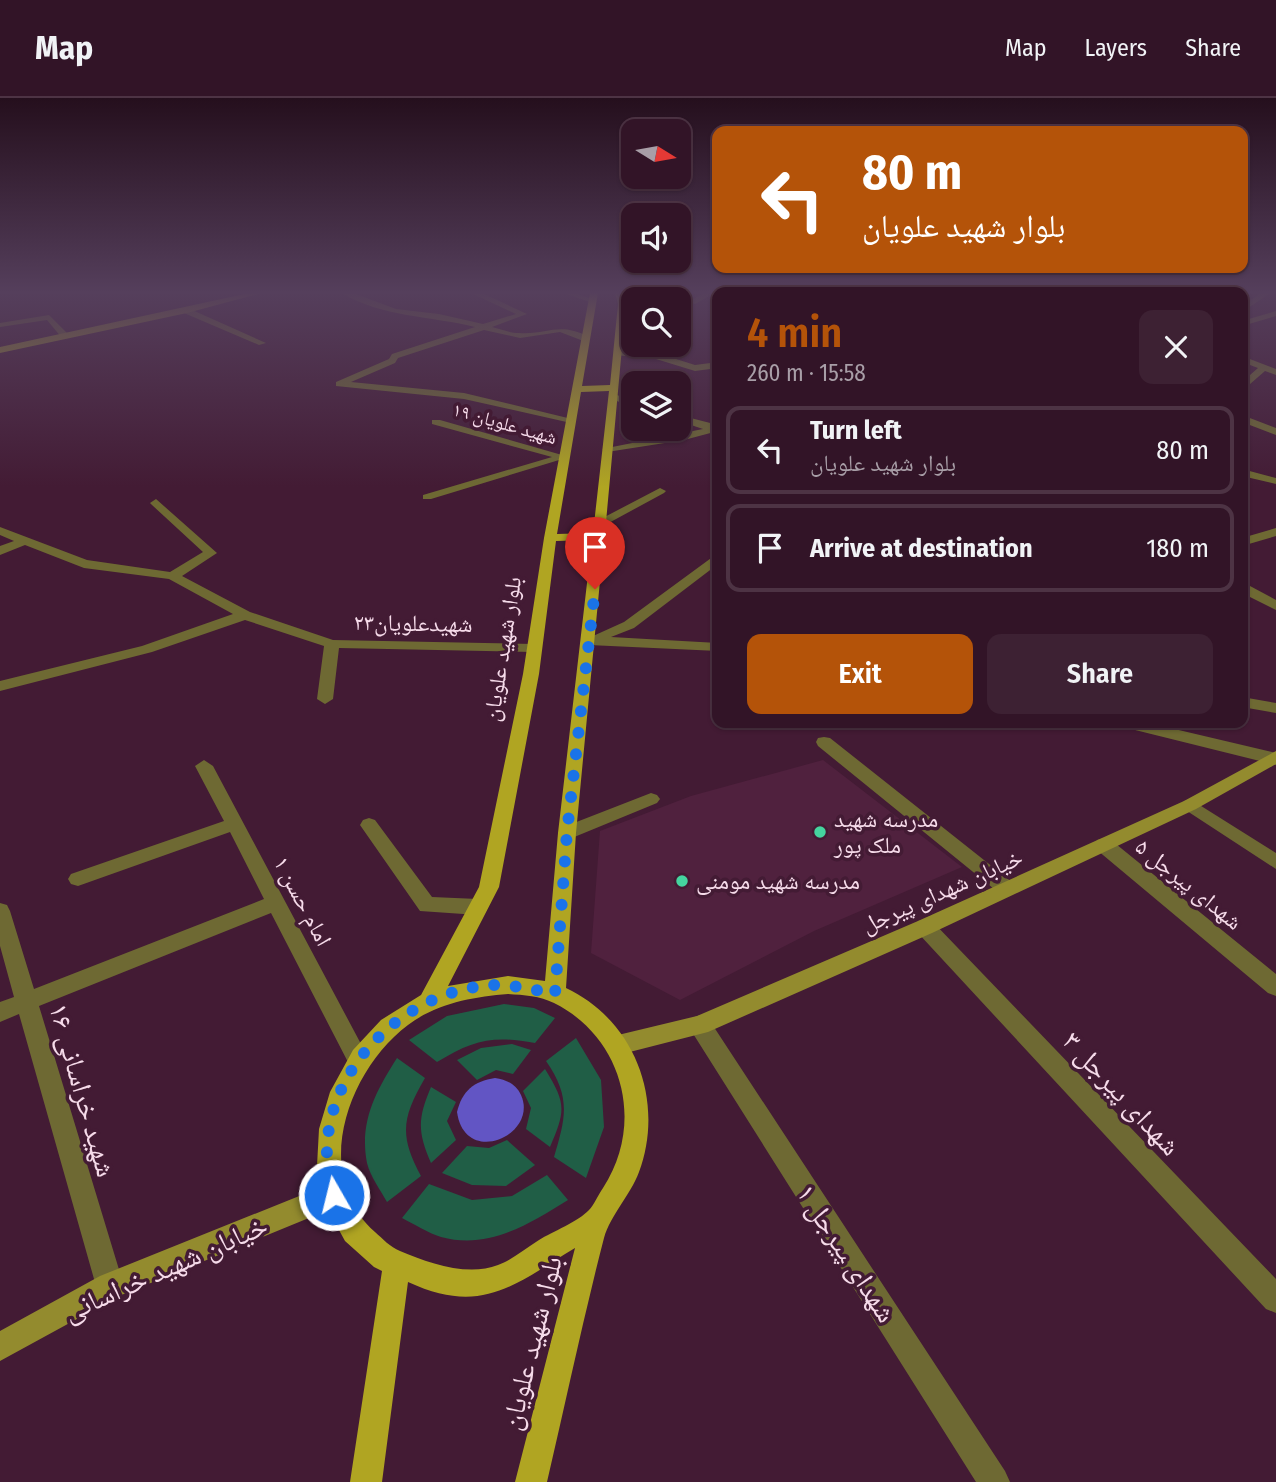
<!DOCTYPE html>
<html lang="en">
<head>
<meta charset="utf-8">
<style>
  :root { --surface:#321427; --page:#3d2133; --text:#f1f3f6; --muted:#a89ea7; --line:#4d3344; --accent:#b45309 }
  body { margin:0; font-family:"Fira Sans Condensed","Noto Naskh Arabic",sans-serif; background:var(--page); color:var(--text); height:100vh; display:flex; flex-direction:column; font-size:26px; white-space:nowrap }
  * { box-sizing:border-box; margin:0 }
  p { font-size:23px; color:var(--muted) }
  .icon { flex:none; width:38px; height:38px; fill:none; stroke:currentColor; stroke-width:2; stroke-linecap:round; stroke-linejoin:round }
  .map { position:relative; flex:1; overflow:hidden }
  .drawer { position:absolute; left:712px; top:189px; width:536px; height:441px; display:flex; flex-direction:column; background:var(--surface); border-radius:14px; box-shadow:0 2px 5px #0004,0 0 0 2px var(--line) }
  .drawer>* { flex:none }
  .guide { position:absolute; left:712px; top:28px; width:536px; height:147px; border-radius:14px; box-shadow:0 2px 5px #0004,0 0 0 2px var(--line); background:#b45309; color:#fff; overflow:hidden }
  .needle { width:46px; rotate:101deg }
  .tools { position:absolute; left:621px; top:21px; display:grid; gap:14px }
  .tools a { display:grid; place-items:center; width:70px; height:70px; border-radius:14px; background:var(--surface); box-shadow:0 2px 5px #0004,0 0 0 2px var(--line); font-size:35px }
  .pin { position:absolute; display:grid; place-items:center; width:60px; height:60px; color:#fff; margin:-72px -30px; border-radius:50% 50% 50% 0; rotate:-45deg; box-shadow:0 0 7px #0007 }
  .pin .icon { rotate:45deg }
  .me { position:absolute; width:77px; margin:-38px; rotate:352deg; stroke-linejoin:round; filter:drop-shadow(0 0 5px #0008) }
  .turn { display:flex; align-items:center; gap:24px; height:147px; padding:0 35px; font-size:32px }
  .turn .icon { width:91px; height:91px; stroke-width:2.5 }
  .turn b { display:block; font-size:49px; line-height:60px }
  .round { display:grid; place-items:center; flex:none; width:74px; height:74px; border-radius:14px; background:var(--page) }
  .headline { display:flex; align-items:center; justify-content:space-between; height:119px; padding:0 35px }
  h1 { font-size:42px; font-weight:600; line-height:52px; color:var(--accent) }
  .action { display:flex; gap:14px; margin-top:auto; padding:14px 35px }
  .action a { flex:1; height:80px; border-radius:14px; background:var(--accent); color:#fff; font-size:28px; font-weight:600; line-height:80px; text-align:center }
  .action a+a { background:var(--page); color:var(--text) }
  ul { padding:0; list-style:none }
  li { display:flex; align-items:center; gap:21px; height:88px; margin:0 14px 10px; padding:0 21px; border:4px solid var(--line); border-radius:14px }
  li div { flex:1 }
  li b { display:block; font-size:26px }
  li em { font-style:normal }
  header { display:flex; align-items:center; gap:42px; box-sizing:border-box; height:98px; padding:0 35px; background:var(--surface); border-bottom:2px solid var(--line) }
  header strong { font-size:33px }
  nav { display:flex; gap:38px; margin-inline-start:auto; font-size:24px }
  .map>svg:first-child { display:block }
  .built { fill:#50213e }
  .green { fill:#205e46 }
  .water { fill:#6255c4 }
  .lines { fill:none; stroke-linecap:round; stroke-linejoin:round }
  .street { fill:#6e6933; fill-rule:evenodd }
  .secondary { fill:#938b2e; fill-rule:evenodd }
  .primary { fill:#b0a522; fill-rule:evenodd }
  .route { stroke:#1a73e8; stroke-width:12; stroke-dasharray:0 21.6 }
  .poi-dot { fill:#45d49f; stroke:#431b34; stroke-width:2.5 }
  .labels { text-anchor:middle; stroke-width:7; stroke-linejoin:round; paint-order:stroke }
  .far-street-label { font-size:19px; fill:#f6dbea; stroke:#431b34 }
  .street-label { font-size:23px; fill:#f6dbea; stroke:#431b34 }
  .poi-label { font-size:23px; fill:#f6dbea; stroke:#431b34; text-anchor:start }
  .near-street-label { font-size:28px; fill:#f6dbea; stroke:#431b34 }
</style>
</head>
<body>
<header>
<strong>Map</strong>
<nav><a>Map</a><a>Layers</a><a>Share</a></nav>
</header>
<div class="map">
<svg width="1276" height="1384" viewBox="0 0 1276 1384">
  <rect width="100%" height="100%" fill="#431b34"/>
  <!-- built -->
  <path class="built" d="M823,662L962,769L814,833L680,902L591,855L600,733L691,698Z"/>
  <!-- green -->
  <path class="green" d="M504,906L534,910L555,920L535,945C493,937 473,942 437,964L409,942L447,918Z
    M576,940L601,982L604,1029L586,1080L554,1059C566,1019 571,999 546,963Z
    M512,946L531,952L513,976L496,972L477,982L457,962L481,950Z
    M397,960L425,980C402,1020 399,1037 421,1078L387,1104C381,1093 370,1078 367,1065C359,1024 376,993 397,960Z
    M545,971C566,1005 566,1012 550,1049L526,1031L531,1010L523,993Z
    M431,989L456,1004L447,1023L456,1042L431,1065C417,1033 418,1020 431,989Z
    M507,1042L535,1067L506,1088L472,1087L442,1075L467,1048L489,1050Z
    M547,1077L568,1102C529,1126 489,1152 441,1139C428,1135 414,1126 402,1120L429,1086L472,1102L512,1098Z"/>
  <!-- water -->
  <path class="water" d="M495,980C507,982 516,986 521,997C539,1037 465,1070 457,1014C462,993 474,983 495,980Z"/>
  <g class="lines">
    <!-- street -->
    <path class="street" d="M342,195H353L396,211L439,216L483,226L516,216L471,195H482L527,216L492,229C501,231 510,235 519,235C548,237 559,223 589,239L586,244L560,234L520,240L484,232L398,260L395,265L351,284L464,295L576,322L571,325L464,301L336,288V284L389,261L392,256L475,229C431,218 381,219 342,195Z
      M563,195H575L597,203L593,205Z
      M704,195H714L695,206L688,204Z
      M1261,195L1269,196L1242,214V208Z
      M622,204H634V208H619Z
      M184,211H190L266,245L259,247L184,215Z
      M1276,213V218L1242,228V223Z
      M49,217L68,236V240H62L47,222L0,229V225Z
      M1242,240L1246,246L1242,248Z
      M618,252L657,255L695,267L718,264V270L695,273L656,261L615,257Z
      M1242,258L1276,271V277L1265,273L1242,293V284L1258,270L1242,264Z
      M614,296L634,303V309L611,301V297Z
      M679,317L718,327V333L684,342L607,354L602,351L703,331L679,323Z
      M1242,317L1276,330V337L1242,324Z
      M432,322H440L569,359L431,401H423V397L552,359L432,326Z
      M1242,371L1276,380V386L1242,378Z
      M660,390L666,393L664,395L605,427L595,424Z
      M156,401L217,455L182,478L250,514L333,542L534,546L541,550L534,554L339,550L333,601L325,606L317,601L324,548L245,522L152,554L0,593V583L142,548L233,516L169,481L84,470L25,447L0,457V448L14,443L0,437V429L87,462L170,474L203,454L152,407L150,405Z
      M1276,430V438L1242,448V440Z
      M718,455V466L634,530L611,539L718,545V553L589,547L582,543L624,524Z
      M1242,488H1250L1276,502V512L1242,495Z
      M1242,599L1276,605V615L1242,609Z
      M1121,625H1149L1276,655V667L1123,629Z
      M824,639L830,640L1013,785L1016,790L1013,795L1006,798L999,795L818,648L816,644L818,640Z
      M204,662L213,668L369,961L366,968L358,971L350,968L271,815L39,908L124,1188L120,1198L110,1202L100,1198L96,1188L19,916L0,924V904L14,899L0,848V805L7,807L10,813L34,891L264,801L230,734L78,788L71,786L68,781L71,776L224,723L195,668Z
      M651,695L657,697L660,701L657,705L567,742L561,740L558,735L561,730Z
      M1190,701L1276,755V771L1184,711L1181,707L1184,703Z
      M369,720L375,722L432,799L478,801L485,803L488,809L485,815L478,817L420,813L360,727L363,722Z
      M1104,740L1111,742L1276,876V898L1268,895L1097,752L1095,747L1097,742Z
      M925,821L932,823L1276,1181V1215L1266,1211L918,835L915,829L918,823Z
      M700,917L708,920L1005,1373L1010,1384H976L692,934L689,927L692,920Z"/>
    <!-- secondary -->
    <path class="secondary" d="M249,195H262L187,215L0,255V249Z
      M1276,653V666L1196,711L932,835L708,934L618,957L610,954L607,947L610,940L618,937L697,918L918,823L1184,703Z
      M334,1084L343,1088L347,1097L343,1106L119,1198L0,1263V1233L100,1178Z"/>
    <!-- primary -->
    <path class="primary" d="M590,195H598L582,288L610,287L618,206L615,195H623L626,206L605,435L607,438L604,441L576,735L566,890C636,923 665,1004 639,1074C630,1098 611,1116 604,1140C583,1221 566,1303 547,1384H515L575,1150C514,1187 482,1218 408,1184L382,1384H350L382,1173L374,1169L345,1143L328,1112L317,1068L319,1031L330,994L353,952L381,922L421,897L479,789L523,576L544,440ZM609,293L593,435L557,436L581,294ZM592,442L558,735L545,883L508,878L448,888L499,789L539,576L556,443ZM508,896C524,897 540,898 554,905C624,940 645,1026 603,1090C598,1097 594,1107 589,1112C579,1123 552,1134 539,1142C526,1150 512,1162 498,1167C468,1179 428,1165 400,1153C390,1149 383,1141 375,1134C310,1077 348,972 408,927C437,905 473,899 508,896Z"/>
  </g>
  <!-- sky -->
  <linearGradient id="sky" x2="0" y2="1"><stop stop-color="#250f1d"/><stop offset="0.5" stop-color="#553f5c"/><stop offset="1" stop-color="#553f5c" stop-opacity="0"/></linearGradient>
  <rect width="1276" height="389" fill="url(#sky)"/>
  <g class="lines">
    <!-- route -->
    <path class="route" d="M334,1097C332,1082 326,1065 327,1050C330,971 396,905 470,890C499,883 527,890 555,896L567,734L595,491"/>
  </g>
  <!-- markers -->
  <g class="poi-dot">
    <circle cx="820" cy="734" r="7"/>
    <circle cx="682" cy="783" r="7"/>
  </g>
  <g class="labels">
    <!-- far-street labels -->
    <g class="far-street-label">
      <text transform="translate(505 325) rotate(16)" y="7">شهید علویان ۱۹</text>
    </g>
    <!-- street labels -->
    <g class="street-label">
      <text transform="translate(413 525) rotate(1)" y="8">شهیدعلویان۲۳</text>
      <text transform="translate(502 551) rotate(-81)" y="8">بلوار شهید علویان</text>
      <text transform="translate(1189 786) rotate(39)" y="8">شهدای پیرجل ۵</text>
      <text transform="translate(942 793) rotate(-24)" y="8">خیابان شهدای پیرجل</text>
      <text transform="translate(303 803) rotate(62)" y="8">امام حسن ۱</text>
    </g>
    <!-- poi labels -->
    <g class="poi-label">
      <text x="834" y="729">مدرسه شهید<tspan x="834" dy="26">ملک پور</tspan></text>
      <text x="696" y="791">مدرسه شهید مومنی</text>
    </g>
    <!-- near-street labels -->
    <g class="near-street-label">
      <text transform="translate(83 992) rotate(74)" y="10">شهید خراسانی ۱۶</text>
      <text transform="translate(1122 995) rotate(47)" y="10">شهدای پیرجل ۳</text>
      <text transform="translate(847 1155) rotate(57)" y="10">شهدای ‍‍‍‍‍‍پیرجل ۱</text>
      <text transform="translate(165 1170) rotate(-24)" y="10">خیابان شهید خراسانی</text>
      <text transform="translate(531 1245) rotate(-76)" y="10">بلوار شهید علویان</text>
    </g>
  </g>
</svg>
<div class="tools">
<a><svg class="needle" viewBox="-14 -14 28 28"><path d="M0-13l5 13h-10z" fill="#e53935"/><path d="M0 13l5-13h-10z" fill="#a89ea7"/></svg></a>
<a><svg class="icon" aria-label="sound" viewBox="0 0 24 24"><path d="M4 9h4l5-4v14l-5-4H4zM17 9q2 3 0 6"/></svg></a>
<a><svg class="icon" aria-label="search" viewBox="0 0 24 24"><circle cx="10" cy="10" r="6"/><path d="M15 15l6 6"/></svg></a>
<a><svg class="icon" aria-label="layers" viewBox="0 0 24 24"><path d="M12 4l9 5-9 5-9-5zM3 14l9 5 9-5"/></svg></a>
</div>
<div class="pin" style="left:595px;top:491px;background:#d93025"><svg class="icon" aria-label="arrive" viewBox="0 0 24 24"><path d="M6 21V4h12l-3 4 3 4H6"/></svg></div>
<svg class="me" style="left:334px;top:1097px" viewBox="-20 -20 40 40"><circle r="17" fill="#1a73e8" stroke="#fff" stroke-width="3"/><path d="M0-11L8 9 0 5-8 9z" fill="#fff"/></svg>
<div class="guide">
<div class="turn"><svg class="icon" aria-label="left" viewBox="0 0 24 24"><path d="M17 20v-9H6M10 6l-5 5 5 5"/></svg><div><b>80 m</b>بلوار شهید علویان</div></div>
</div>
<section class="drawer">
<div class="headline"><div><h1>4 min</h1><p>260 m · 15:58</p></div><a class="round"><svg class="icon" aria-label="close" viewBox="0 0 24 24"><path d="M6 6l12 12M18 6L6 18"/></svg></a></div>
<ul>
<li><svg class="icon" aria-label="left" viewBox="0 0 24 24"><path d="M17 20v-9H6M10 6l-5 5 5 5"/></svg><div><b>Turn left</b><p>بلوار شهید علویان</p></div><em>80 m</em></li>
<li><svg class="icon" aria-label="arrive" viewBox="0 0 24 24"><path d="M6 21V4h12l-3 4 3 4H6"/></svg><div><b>Arrive at destination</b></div><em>180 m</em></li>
</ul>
<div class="action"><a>Exit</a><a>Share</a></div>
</section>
</div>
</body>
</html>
